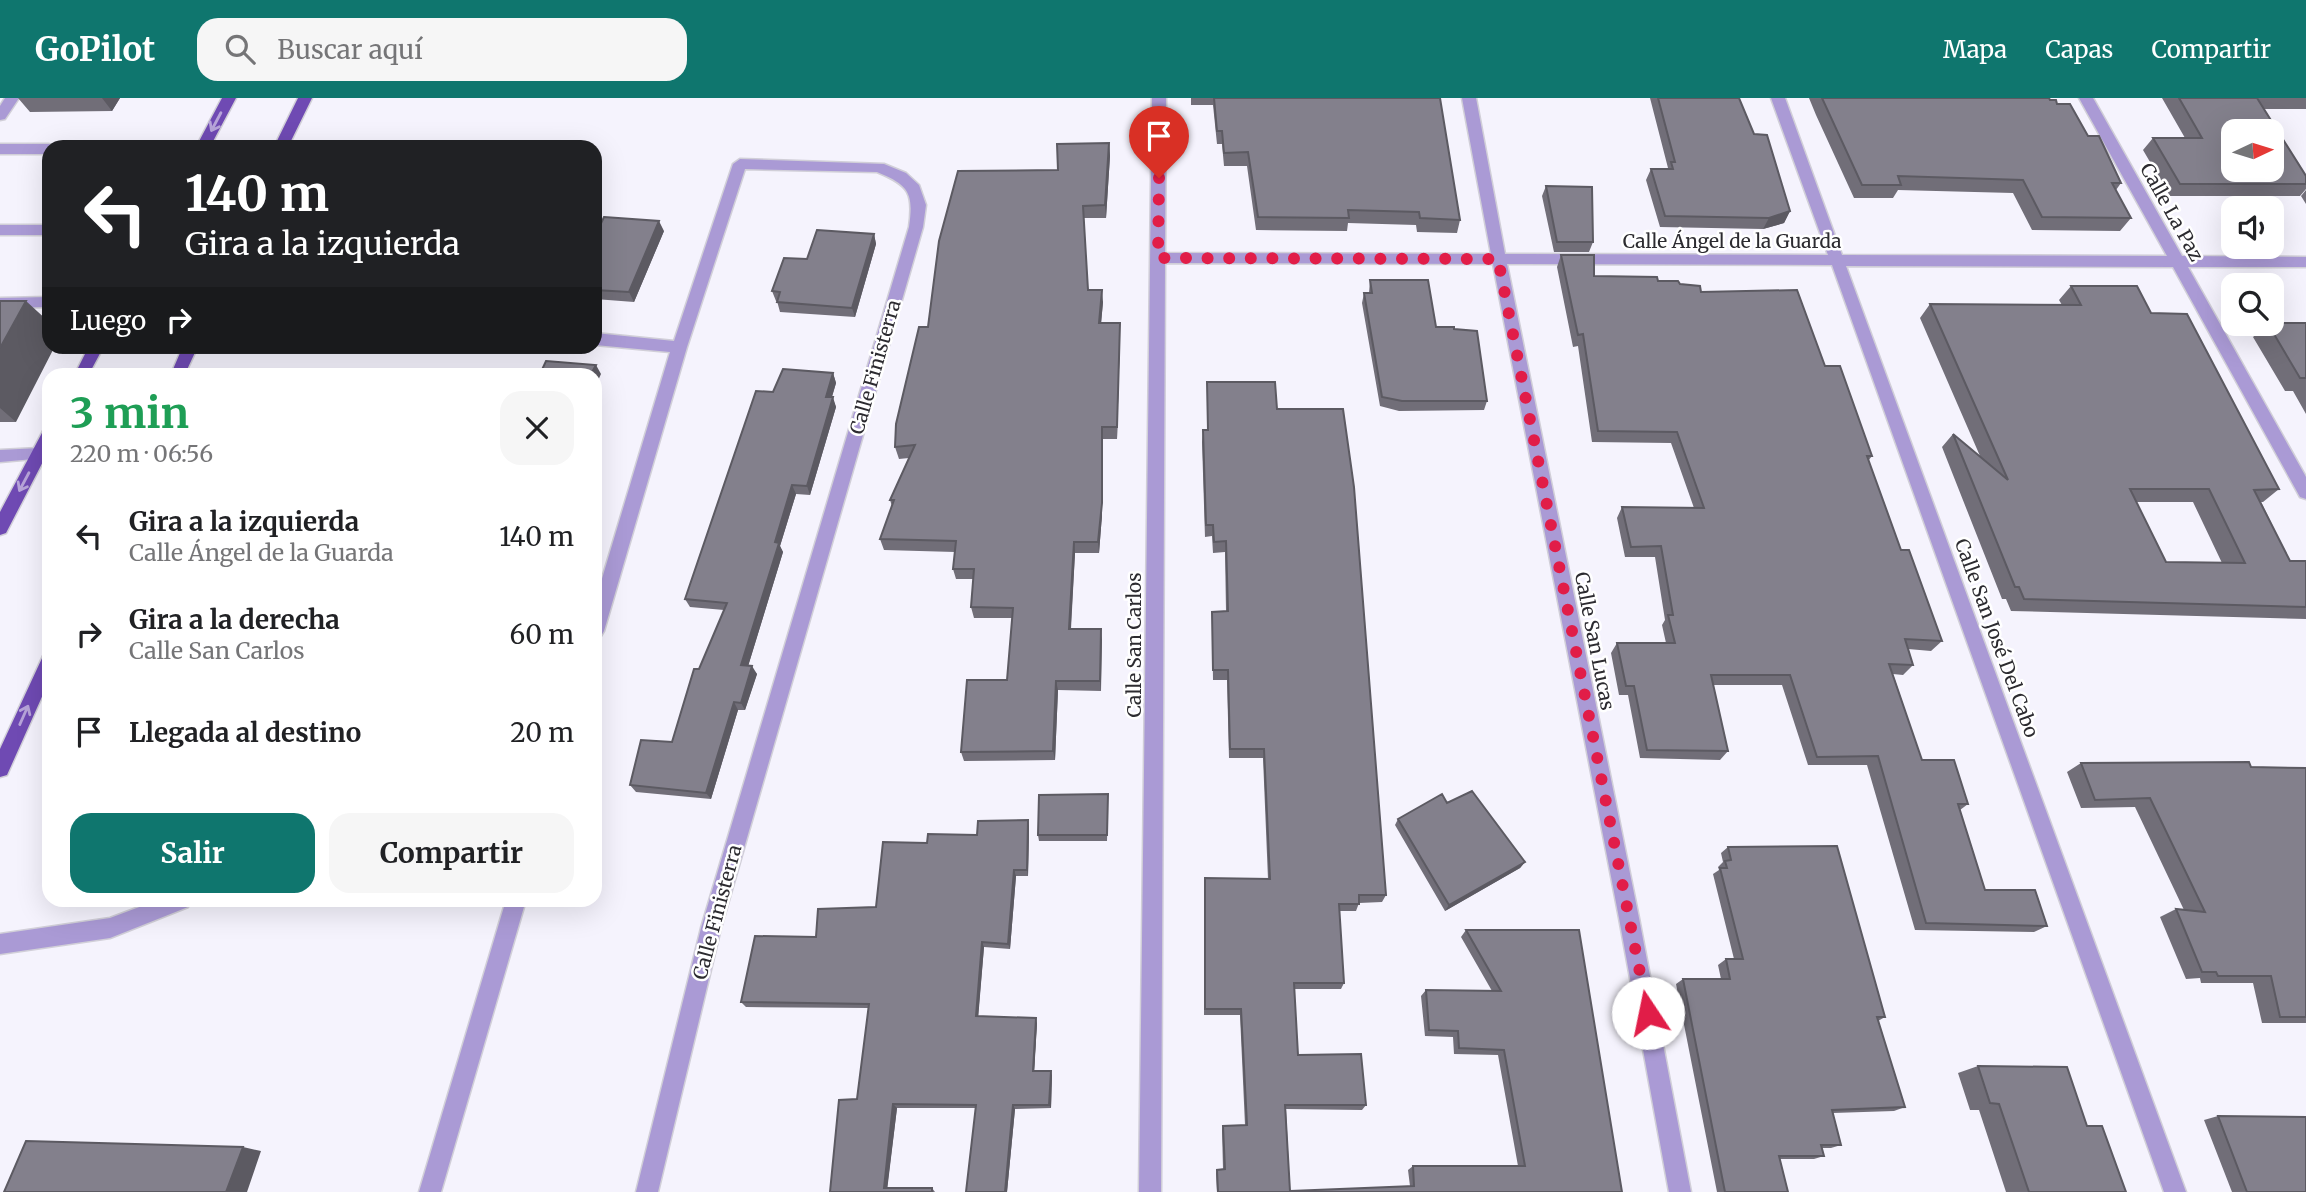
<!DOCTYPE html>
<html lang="es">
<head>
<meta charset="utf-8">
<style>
  :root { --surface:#fff; --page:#f6f6f6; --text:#202124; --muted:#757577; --accent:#0f766e }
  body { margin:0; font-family:Merriweather,serif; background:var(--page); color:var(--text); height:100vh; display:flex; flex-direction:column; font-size:26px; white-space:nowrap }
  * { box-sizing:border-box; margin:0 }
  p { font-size:23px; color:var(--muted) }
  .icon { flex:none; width:38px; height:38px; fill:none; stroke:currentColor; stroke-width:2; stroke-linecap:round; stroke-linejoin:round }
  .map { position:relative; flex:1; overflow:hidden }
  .sheet { position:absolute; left:42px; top:270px; width:560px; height:539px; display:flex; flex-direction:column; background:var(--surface); border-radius:21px; box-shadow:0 7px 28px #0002 }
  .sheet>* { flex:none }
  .banner { position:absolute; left:42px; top:42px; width:560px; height:214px; border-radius:21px; box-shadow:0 7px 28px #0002; background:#202124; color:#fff; overflow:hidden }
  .needle { width:46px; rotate:86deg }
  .fabs { position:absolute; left:2221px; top:21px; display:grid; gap:14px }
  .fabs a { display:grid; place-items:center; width:63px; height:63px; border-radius:14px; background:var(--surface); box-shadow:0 7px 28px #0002; font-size:35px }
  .pin { position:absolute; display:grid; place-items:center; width:60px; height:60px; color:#fff; margin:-72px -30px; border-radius:50% 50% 50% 0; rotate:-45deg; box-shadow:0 0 7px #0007 }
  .pin .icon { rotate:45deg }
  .me { position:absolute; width:77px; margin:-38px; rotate:349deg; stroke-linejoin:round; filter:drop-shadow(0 0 5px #0008) }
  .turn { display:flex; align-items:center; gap:24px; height:147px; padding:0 28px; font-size:32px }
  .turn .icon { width:91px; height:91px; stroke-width:2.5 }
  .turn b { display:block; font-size:49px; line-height:60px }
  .then { display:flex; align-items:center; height:66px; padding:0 28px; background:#0003; gap:14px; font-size:26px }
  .round { display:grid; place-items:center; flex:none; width:74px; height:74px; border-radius:21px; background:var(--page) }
  .overview { display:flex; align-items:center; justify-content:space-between; height:119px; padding:0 28px }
  h1 { font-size:42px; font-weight:700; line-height:52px; color:#1e9e55 }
  .action { display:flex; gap:14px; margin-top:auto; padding:14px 28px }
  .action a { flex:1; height:80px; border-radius:21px; background:var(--accent); color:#fff; font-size:28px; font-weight:700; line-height:80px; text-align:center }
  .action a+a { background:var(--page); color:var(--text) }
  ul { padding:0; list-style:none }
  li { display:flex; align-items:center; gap:21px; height:98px; padding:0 28px }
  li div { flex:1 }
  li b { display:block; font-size:26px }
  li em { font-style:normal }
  header { display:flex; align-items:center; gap:42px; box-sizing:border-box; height:98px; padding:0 35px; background:var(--accent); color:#fff }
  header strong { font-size:33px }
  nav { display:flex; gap:38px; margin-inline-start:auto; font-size:24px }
  .search { width:490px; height:63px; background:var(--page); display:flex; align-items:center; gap:18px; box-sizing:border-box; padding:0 24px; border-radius:21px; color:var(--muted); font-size:26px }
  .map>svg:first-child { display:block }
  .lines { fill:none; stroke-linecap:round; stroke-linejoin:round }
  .minor-casing { stroke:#d1cfd8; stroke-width:3 }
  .major-casing { stroke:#d1cfd8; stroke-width:3 }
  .minor { fill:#aa9ad5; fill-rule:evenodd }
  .major { fill:#6f4ab3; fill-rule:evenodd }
  .wall { fill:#716e78; fill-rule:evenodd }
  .shaded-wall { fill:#5c5a62 }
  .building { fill:#83808c; stroke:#5c5a62; stroke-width:2; fill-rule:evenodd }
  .oneway { stroke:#b7a4d9 }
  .route { stroke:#e11d48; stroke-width:12; stroke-dasharray:0 21.6 }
  .labels { text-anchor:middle; stroke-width:5; stroke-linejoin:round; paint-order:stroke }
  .street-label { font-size:19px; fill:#2c2b30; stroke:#fff }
</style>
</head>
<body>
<header>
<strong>GoPilot</strong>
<div class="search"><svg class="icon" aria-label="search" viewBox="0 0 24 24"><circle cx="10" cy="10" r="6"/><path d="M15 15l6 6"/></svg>Buscar aquí</div>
<nav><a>Mapa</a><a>Capas</a><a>Compartir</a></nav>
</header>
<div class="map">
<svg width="2306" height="1094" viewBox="0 0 2306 1094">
  <rect width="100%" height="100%" fill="#f5f3fd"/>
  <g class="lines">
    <!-- minor casing -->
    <g class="minor-casing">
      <path id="minor" d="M5,0H19L5,21L0,22V8Z
        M1152,0H1166L1165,155L1491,156L1462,0H1476L1505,156L1828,157L1771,0H1785L1842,157L2167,158L2079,0H2093L2182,158L2306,159V169H2188L2306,379V401L2300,399L2173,169L1846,168L2186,1094H2164L1832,167L1507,166L1639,820L1691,1094H1669L1619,820L1493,166L1165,165L1161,1094H1139Z
        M0,46H49L55,49H49V56H0Z
        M740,61L884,66L906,75L919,87L926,107L923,129L721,830L658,1094H636L701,830L909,129C914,95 909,87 877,74L745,71L687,249L604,533L601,538L595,540V504L670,254L595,247V235L674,243L733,66Z
        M0,127H49V137H0Z
        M49,199V209L0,210V200Z
        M39,350L47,356L45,360L0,364V352Z
        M158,802H191L188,809L110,840L0,856V836L110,820Z
        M506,802H526L441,1094H419Z"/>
    </g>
    <!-- major casing -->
    <g class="major-casing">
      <path id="major" d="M222,0H236L210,49H196Z
        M298,0H312L288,49H274Z
        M89,248H104L89,276H75Z
        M183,248H198L185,276H171Z
        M49,331V352L6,435L0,437V414L43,333Z
        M49,555V583L7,677L0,679V651L43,558Z"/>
    </g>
    <!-- minor -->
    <use href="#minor" class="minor"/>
    <!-- major -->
    <use href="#major" class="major"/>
  </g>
  <!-- wall -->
  <path class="wall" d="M18,0H120L112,13L30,14Z
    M1191,0H1440L1460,122L1457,135L1417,134L1416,127L1348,125L1347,133L1256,132L1247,68H1224L1222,46H1217L1213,7H1191Z
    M1650,0H1739L1754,36L1790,113L1784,125L1763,131L1660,129L1646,82L1651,71H1668V70Z
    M1809,0H2049L2050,2L2057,6L2088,38L2121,85L2116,92L2131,120L2120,133L2032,132L2013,95L1898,92L1893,100H1854L1816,17Z
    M2162,0H2306V11H2264L2306,78V91L2300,98H2170L2143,52L2153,40H2185Z
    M1109,45L1110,58L1106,120H1084L1088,192L1103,204L1101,225L1120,237L1117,341H1102V417L1099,455H1075L1071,531H1101V593L1058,592L1055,662L964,663L961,654L1007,582L1012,520H974L971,509L973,481H956L953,471L955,454L884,452L880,441L892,408L890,402L909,360L899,361L895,349L928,229L1058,72Z
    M1546,88L1593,144L1589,154H1554L1542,98Z
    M2306,92V106L2301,98Z
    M664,133L634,204L595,201V138Z
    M874,136L876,146L855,219L780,214L777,203H776L772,193L807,161Z
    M1561,157L1594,178L1680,186L1701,194L1825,268L1872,358L1868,363L1901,452L1942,543L1931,553L1908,551L1913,567L1903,577L1893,576L1922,662L1968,706L1960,712L1985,792L2047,828L2034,834L1915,832L1867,667H1808L1782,587H1713L1728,653L1720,662L1640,660L1628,597H1619L1611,555L1617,545H1666L1662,527L1665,522L1655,459H1625L1617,420L1622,409L1694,410L1671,345L1592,344L1578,248L1573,249L1557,169Z
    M1370,182L1436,229L1454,231L1487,303L1484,312L1399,313L1380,308L1362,205L1364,195H1369Z
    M2071,188L2151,215L2279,391L2263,404H2261L2290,463H2306V521L2011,513L2006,501H2002L1942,349L1953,336L1980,358L1920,220L1930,206L2062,207L2059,202ZM2136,404H2193L2222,465L2166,464Z
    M0,203L16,324H0Z
    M2306,225V316L2293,293H2285L2253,239L2267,226Z
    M833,275L836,285L832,299L836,309L810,397L796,396L780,448L783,454L748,568L757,576L745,612H738L711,701L636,694L630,687L672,644L699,571L724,512L690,509L685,501Z
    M1207,284L1277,311L1386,797L1382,804L1359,805L1356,813H1339L1344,885L1341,891H1294L1298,957L1366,1007L1362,1012L1286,1011L1290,1093L1410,1088L1408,1072L1413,1068H1518L1498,957L1454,956L1453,939L1425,938L1421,898L1426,892L1492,893L1461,839L1466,832L1622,1094H1217L1216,1075L1217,1072L1223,1071L1222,1032L1223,1028L1245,1027L1240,917H1204L1205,780L1268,781L1263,660H1229L1227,582H1213L1212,514L1226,513L1225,454L1213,455L1212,438L1205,439L1202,344L1203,332H1207Z
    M2081,665L2306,670V925H2262L2253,885H2201L2200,880L2186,881L2160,819L2176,811L2184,812L2135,709L2081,710L2067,674Z
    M1108,703L1107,743H1039L1038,737Z
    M1447,705L1525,764L1520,770L1445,813L1395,727L1398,721Z
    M1028,722L1029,729L1028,778H1016L1010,851L984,849L978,918L1037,925L1034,973L1052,977L1051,1010L1015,1011L1007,1094H966L976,1010H897L887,1090H932L935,1094H830L857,1001L869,910L746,909L741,904L816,839L876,809L927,745L977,737Z
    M1728,749L1885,919L1878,923L1905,1009L1894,1013L1833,1015L1841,1047L1831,1050H1822L1824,1058L1814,1061H1780L1788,1094H1717L1676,886L1683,881H1721L1718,867L1726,861H1734L1713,776L1719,772L1718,769L1723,764L1721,755Z
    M1978,968L2087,1028L2126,1094H2006L1979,1012H1970L1958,975Z
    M2218,1018L2306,1094H2232L2204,1022Z"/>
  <!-- shaded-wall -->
  <path class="shaded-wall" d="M102,0H120L112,13Z
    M1109,45L1110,58L1106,120L1105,107Z
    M1790,113L1784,125L1763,131L1769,120Z
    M659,123L664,133L634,204L629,194Z
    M874,136L876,146L855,219L852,210Z
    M1102,192L1103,204L1100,237L1099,225Z
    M26,203L49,224V248H55L16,324L0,310V250Z
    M1120,225V237L1117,341V329Z
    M596,267L601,276L595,289V276H591Z
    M833,275L836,285L829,308L826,299Z
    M833,299L836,309L810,397L807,388Z
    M1102,329V417L1099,455L1098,444Z
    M792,387L796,396L780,448L783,454L746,575L741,567L775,444Z
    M1074,444L1075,455L1070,542L1069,531Z
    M1101,531L1102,542L1101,593L1100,583Z
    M752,568L757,576L745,612L741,605Z
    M1056,583L1058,592L1055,662L1053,653Z
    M734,604L738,612L711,701L706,695Z
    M1028,722L1029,729L1028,778L1027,772Z
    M1525,764L1520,770L1445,813L1449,807Z
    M1014,772L1016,778L1010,851L1008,846Z
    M982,844L984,849L978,922L976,918Z
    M1036,920L1037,925L1034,977L1033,973Z
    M1051,973L1052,977L1051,1010L1049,1007Z
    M893,1006L897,1010L887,1093L884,1090Z
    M1013,1007L1015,1011L1007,1094H1005Z
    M243,1049L261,1053L247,1094H226Z"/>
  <!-- building -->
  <path class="building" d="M1214,0H1440L1460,122L1420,120L1419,114L1348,112L1349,120L1258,119L1248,54L1224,55L1222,33H1217Z
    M1658,0H1739L1754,36L1767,37L1790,113L1769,120L1665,118L1651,71H1673L1671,64H1675Z
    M1822,0H2049L2050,2H2056L2057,6H2070L2088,38H2099L2121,85H2112L2131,120L2042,119L2023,82L1898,78L1901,87H1862Z
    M2179,0H2257L2306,78V86H2180L2153,40H2202ZM2233,33H2272V72H2233Z
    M1109,45L1105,107L1083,108L1088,192H1102L1099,225H1120L1117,329H1102V405L1098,444H1074L1069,531H1101L1100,583H1056L1053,653L961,654L967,582H1007L1013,510L971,509L974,471H953L956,443L880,441L894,402H890L915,347L895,349L896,326L919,229H928L939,143L958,73L1058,72L1057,46Z
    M1546,88L1592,89L1593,144H1557Z
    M604,119L659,123L629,194L595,192V138Z
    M817,132L874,136L852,210L777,204L780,194L772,193L784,160L807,161Z
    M1561,157H1594V178L1657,179L1658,183H1678L1680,186L1700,188L1701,194L1797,192L1825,268H1840L1872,358H1867L1901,452H1909L1942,543L1905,541L1913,567L1889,566L1922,662H1954L1968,706H1958L1985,792H2035L2047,828L1926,825L1878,658L1817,659L1790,577H1711L1728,653L1647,652L1634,588H1626L1617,545H1675L1668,517H1673L1661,448L1631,449L1622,409L1704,410L1677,334L1598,333L1583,236L1578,237Z
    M1370,182H1428L1436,229H1454V231L1477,233L1487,303H1402L1382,299L1364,195H1372Z
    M2071,188H2137L2151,215L2187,216L2279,391L2254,392L2290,463H2306V509L2024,501L2019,489H2015L1953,336L2008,382L1930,206L2081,207ZM2130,391H2209L2245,465L2166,464Z
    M0,203H26L0,250Z
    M2272,225H2306V280H2300L2268,226Z
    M546,263L596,267L591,276H540Z
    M783,271L833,275L826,299H833L807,388L792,387L775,444L779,445L741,567L752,568L741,605L734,604L706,695L630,687L641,642L672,644L694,571H699L727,505L685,501L756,293L773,294Z
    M1207,284H1275L1277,311H1343L1354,389L1386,797H1359V806H1339L1344,885H1294L1298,957L1361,956L1366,1007H1285L1290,1093L1414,1088L1413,1068H1525L1504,952L1459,950L1458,933L1429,932L1426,892L1501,893L1466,832H1579L1622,1094H1218L1217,1072L1225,1071L1223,1028L1247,1027L1241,911H1205V780L1270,781L1264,651H1230L1228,572H1213L1212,514L1228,513L1226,443L1214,444L1213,427H1206L1203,332H1208Z
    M2249,664L2251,669L2306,670V919H2280L2271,878H2218L2216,874H2202L2176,811L2205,814L2150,700L2095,702L2081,665Z
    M1472,693L1525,764L1449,807L1398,721L1442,696L1447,705Z
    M1108,696L1107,737H1038L1039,697Z
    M1028,722L1027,772H1014L1008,846L982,844L976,918L1036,920L1033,973H1051L1049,1007H1013L1005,1094H966L976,1007L893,1006L884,1090H932V1094H830L839,1002L857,1001L869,906L741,904L755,838L816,839L818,811L876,809L883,744L927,745L928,736L977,737L978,723Z
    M1837,748L1885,919H1877L1905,1009L1832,1012L1841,1047H1821L1824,1058H1779L1788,1094H1725L1683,881H1730L1726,861H1743L1720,770H1727L1725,763L1731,762L1728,749Z
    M1978,968L2067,969L2087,1028H2102L2126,1094H2029L1999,1006L1990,1005Z
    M2218,1018L2306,1019V1094H2247Z
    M26,1043L243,1049L226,1094H4Z"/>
  <!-- one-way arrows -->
  <defs><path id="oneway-shaft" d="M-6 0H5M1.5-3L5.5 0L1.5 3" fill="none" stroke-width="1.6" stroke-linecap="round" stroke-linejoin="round" transform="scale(1.75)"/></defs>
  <g class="oneway">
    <use href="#oneway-shaft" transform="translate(216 24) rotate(118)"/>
    <use href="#oneway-shaft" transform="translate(24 384) rotate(118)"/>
    <use href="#oneway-shaft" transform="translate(24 617) rotate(-66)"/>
  </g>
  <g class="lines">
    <!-- route -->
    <path class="route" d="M1159,80L1158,160L1498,161L1648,915"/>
  </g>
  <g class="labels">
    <!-- street labels -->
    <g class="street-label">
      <text transform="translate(2172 114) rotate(61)" y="7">Calle La Paz</text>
      <text x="1732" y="150">Calle Ángel de la Guarda</text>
      <text transform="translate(875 269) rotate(-74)" y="7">Calle Finisterra</text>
      <text transform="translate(1997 540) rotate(70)" y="7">Calle San José Del Cabo</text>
      <text transform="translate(1595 543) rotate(79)" y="7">Calle San Lucas</text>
      <text transform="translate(1134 547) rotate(-90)" y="7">Calle San Carlos</text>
      <text transform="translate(717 814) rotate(-75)" y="7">Calle Finisterra</text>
    </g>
  </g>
</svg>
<div class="fabs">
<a><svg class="needle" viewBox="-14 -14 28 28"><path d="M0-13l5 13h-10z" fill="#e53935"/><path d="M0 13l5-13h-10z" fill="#757577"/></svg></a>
<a><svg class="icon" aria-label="sound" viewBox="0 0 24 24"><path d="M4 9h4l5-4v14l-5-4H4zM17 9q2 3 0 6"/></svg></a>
<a><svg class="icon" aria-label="search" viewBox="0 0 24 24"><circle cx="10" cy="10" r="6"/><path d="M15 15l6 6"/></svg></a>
</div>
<div class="pin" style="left:1159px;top:80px;background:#d93025"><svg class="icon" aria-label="arrive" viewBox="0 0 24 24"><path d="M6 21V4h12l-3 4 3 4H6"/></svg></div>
<svg class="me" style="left:1648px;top:915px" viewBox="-20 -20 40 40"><circle r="19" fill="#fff"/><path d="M0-13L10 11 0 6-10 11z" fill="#e11d48"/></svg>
<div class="banner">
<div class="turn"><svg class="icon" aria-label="left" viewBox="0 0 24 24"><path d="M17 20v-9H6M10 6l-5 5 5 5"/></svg><div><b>140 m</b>Gira a la izquierda</div></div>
<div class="then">Luego<svg class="icon" aria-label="right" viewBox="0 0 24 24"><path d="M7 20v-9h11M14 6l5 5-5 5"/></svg></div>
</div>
<section class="sheet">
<div class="overview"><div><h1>3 min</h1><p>220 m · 06:56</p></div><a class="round"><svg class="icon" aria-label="close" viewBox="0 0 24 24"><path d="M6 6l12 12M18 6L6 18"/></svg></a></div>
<ul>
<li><svg class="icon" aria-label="left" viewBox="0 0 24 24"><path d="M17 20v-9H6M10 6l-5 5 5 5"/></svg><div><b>Gira a la izquierda</b><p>Calle Ángel de la Guarda</p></div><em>140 m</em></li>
<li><svg class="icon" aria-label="right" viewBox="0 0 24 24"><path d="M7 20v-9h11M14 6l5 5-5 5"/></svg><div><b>Gira a la derecha</b><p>Calle San Carlos</p></div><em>60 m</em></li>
<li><svg class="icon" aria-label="arrive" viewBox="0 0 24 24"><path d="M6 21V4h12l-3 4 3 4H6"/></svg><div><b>Llegada al destino</b></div><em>20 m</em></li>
</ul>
<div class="action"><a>Salir</a><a>Compartir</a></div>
</section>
</div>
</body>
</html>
